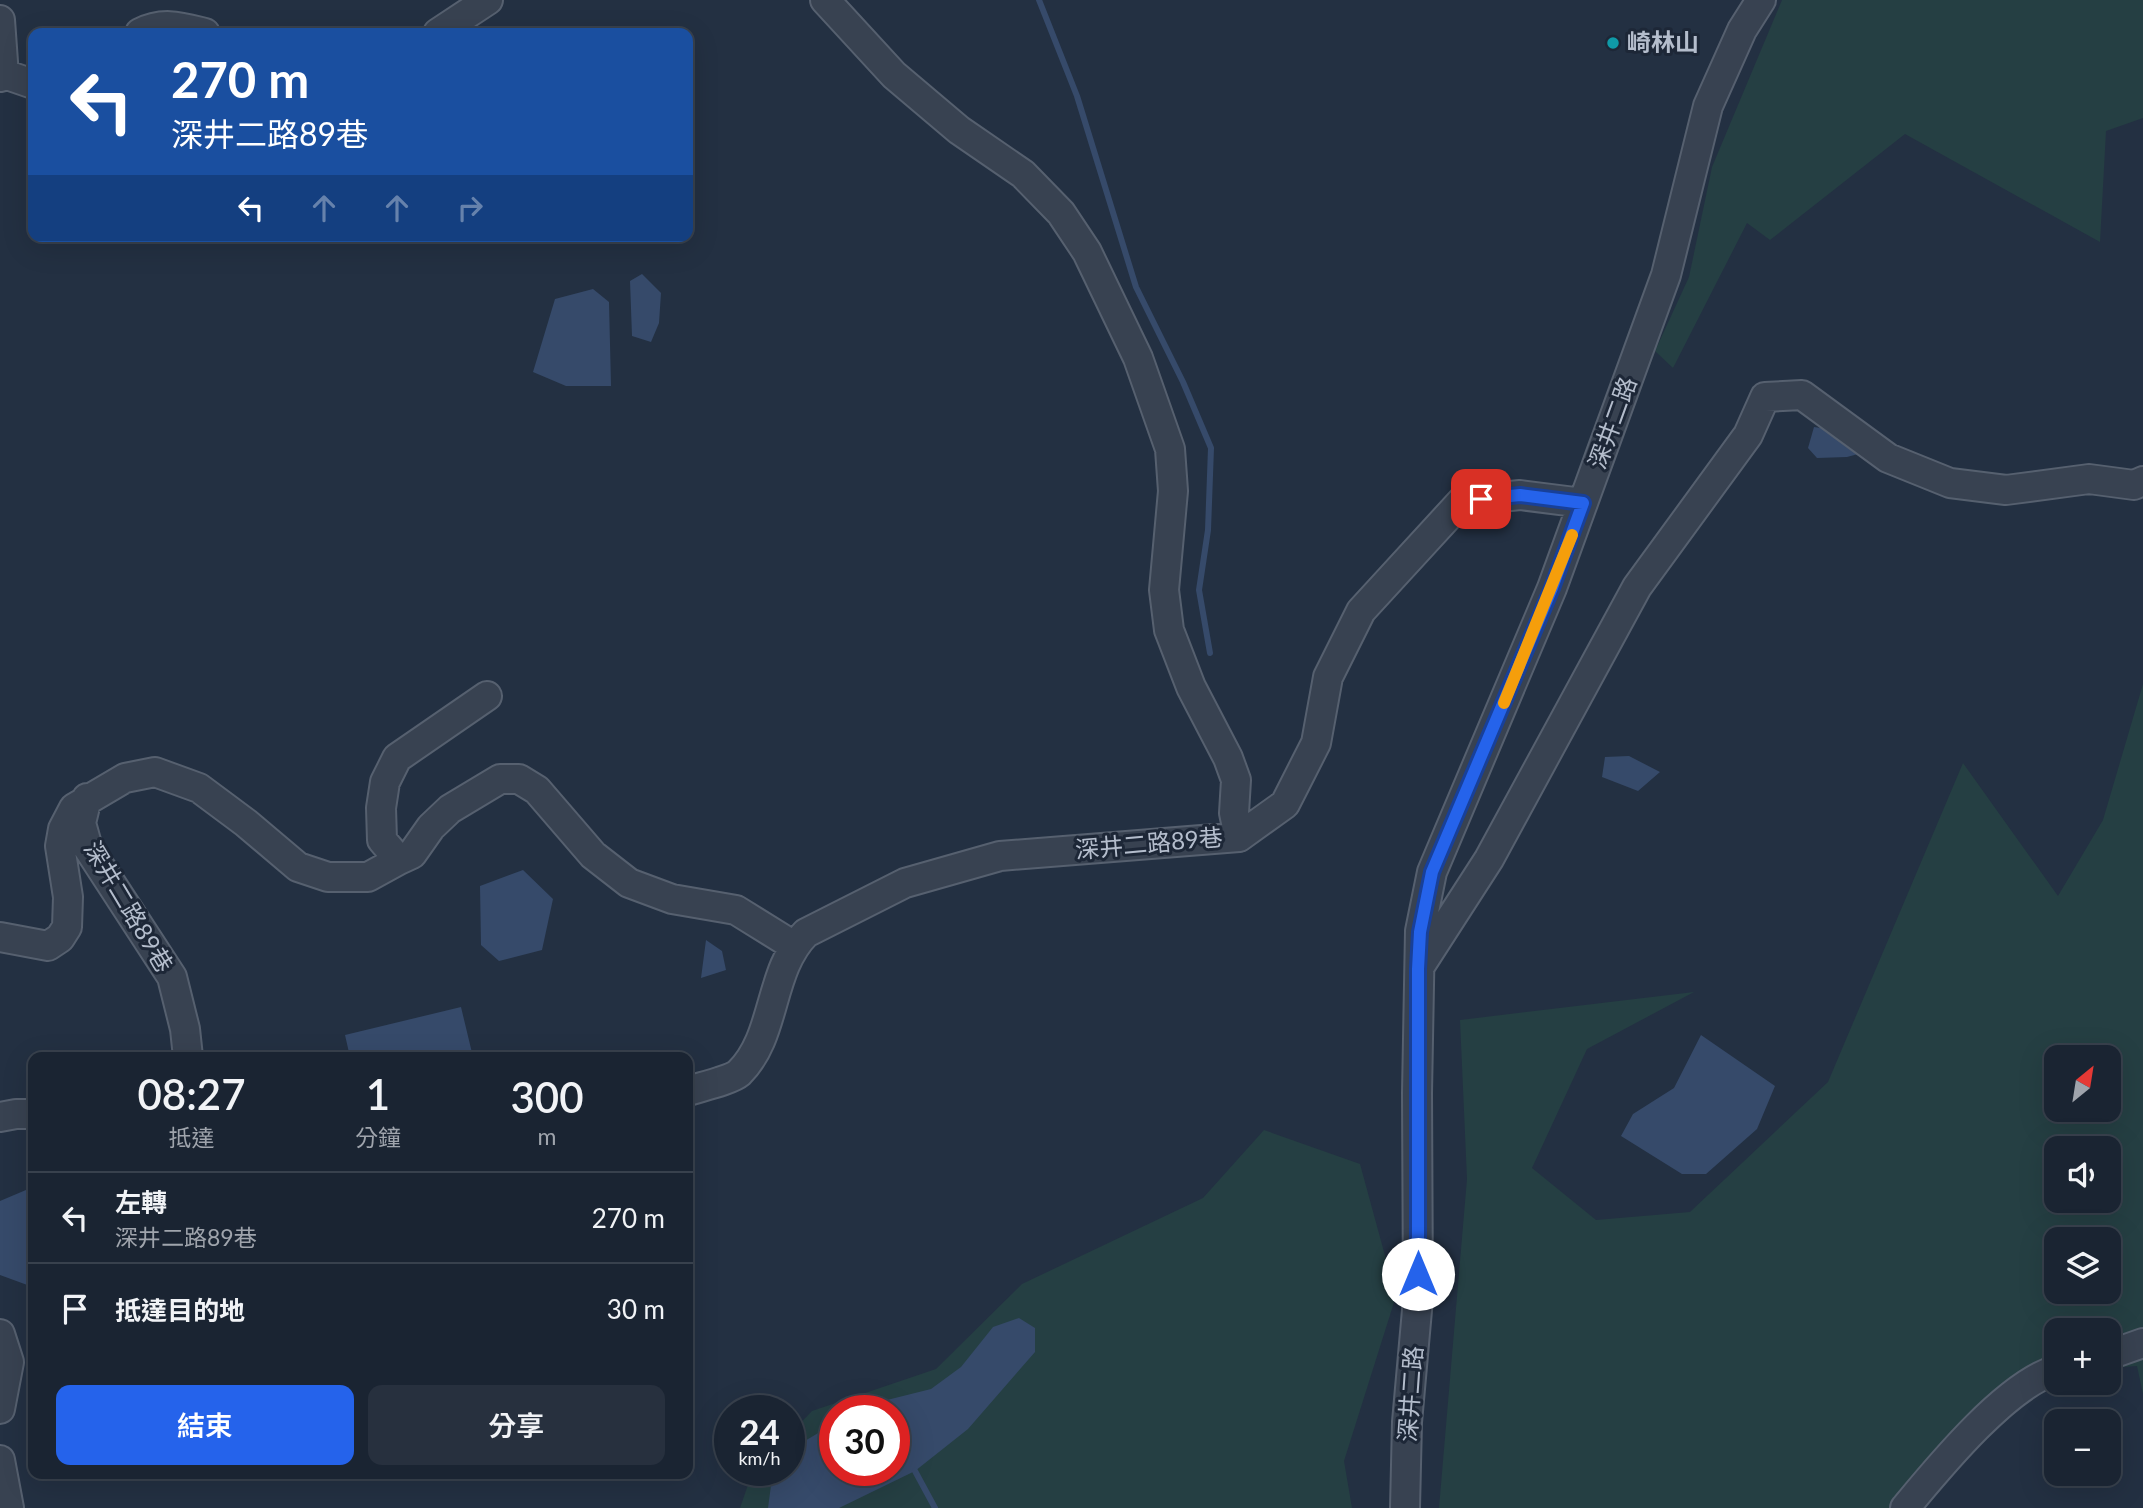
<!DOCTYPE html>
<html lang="zh-TW">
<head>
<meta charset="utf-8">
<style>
  :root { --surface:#1a2432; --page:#27303e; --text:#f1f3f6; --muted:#9fa4ac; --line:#38414d; --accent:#2563eb }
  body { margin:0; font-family:Lato,"Noto Sans TC",sans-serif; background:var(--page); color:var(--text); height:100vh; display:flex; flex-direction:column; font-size:26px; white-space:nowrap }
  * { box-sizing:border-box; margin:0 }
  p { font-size:23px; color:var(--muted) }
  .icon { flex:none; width:38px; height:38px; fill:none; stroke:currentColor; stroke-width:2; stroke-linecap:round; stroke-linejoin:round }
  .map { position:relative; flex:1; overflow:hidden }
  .details { position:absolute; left:28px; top:1052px; width:665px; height:427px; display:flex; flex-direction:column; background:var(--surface); border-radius:14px; box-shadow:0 7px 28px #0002,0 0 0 2px var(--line) }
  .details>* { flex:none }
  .hud { position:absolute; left:28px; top:28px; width:665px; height:214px; border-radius:14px; box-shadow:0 7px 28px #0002,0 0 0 2px var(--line); background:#1a4fa0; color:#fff; overflow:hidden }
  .needle { width:46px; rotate:30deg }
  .buttons { position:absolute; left:2044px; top:1045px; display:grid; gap:14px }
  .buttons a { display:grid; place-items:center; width:77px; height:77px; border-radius:14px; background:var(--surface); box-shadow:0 7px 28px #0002,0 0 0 2px var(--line); font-size:35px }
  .speed { position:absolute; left:714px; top:1395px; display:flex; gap:14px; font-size:35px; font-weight:700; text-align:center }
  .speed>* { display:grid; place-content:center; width:91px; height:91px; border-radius:50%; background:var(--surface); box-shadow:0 7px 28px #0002,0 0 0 2px var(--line); line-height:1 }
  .speed small { font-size:18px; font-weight:400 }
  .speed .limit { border:10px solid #d22; background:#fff; color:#111 }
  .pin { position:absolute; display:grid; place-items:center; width:60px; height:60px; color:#fff; margin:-30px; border-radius:14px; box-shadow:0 4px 10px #0006 }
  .me { position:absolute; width:77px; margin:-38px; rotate:0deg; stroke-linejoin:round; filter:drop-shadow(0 0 5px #0008) }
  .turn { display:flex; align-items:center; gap:24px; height:147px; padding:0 28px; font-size:32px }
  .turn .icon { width:91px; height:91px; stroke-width:2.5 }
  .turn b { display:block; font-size:49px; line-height:60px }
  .lanes { display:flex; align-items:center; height:66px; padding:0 28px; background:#0003; justify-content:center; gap:35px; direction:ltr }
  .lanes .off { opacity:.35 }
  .eta { display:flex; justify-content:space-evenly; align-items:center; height:119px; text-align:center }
  .eta b { font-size:42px; font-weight:600; line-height:49px }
  .button { display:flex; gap:14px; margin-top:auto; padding:14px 28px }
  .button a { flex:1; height:80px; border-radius:14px; background:var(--accent); color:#fff; font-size:28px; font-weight:600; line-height:80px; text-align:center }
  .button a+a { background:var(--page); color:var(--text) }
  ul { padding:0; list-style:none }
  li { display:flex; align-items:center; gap:21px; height:91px; padding:0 28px; border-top:2px solid var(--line) }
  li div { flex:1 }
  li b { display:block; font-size:26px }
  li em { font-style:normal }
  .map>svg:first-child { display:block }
  .green { fill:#253f43; fill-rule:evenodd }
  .water { fill:#364a6a }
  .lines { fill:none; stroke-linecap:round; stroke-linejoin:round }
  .stream { stroke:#364a6a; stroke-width:6 }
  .minor-casing { stroke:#56606f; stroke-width:32 }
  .minor { stroke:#384251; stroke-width:28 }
  .route-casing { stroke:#184099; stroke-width:18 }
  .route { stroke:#2563eb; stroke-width:12 }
  .slow { stroke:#f59e0b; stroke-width:12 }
  .culture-dot { fill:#0f9aa8; stroke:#1d2737; stroke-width:2.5 }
  .labels { text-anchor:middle; stroke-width:6; stroke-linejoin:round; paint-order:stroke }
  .poi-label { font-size:24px; font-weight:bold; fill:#b4bdcc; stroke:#1d2737; text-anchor:start }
  .street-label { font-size:24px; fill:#b4bdcc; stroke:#1d2737 }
</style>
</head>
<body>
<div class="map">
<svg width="2143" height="1508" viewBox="0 0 2143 1508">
  <rect width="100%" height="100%" fill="#233042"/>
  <!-- green -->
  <path class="green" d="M1782,0H2143V118L2106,131L2100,242L1905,134L1770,240L1747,223L1673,368L1655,351L1689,277L1712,167Z
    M2143,684V1394L2137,1366L2109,1368V1330H2056V1373L2011,1377L1892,1508H1439L1467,1179L1460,1020L1694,992L1587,1049L1532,1168L1596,1220L1690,1212L1828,1082L1963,763L2058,896L2103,820ZM2056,1057H2109V1110H2056ZM2056,1148H2109V1200H2056ZM2056,1239H2109V1292H2056Z
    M1264,1130L1360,1164L1396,1296L1344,1461L1352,1508H740L751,1476L757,1470H789V1435L812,1411L936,1369L1022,1284L1203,1198ZM835,1410H894V1470H835Z"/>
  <!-- water -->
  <path class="water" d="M642,274L661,293L659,323L651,342L632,336L630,281Z
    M593,289L609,302L611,386H566L533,372L555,299Z
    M1814,427L1834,430L1858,454L1847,457L1817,458L1808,448Z
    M1629,756L1660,772L1638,791L1602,777L1605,757Z
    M523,870L553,899L542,950L499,961L481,945L480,886Z
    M706,940L722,951L726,970L701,978Z
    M461,1007L473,1057H350L345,1035Z
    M1701,1035L1775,1086L1757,1129L1706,1174H1682L1621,1136L1633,1114L1674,1088Z
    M33,1187V1284L30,1286L0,1275V1201Z
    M1019,1318L1035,1328V1352L968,1429L915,1471L839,1508H768L772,1478L778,1470H789V1453L793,1448L835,1423V1470H894V1410H861L879,1402L931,1389L961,1367L993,1327Z"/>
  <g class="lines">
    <!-- stream -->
    <path class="stream" d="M1039,0L1077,96L1136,287L1183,382L1211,448L1208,530L1199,590L1210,653
      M915,1471L935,1508"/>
    <!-- minor casing -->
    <g class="minor-casing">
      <path id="minor" d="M825,0L894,75L959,130L1023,174L1061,213L1087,252L1138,358L1170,449L1173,491L1164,590L1169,630L1191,687L1228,758L1236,780L1234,813L1239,837
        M0,20L4,76
        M140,33C163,21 181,27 205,33
        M438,33L488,0
        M0,77L7,75L33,84
        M487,696L397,758L385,782L381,808L382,840L399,860L412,854L431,827L450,809L500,779H519L537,790L593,855L629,883L672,899L736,910L794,946
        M87,798L81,823L88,848L172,977L185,1029L188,1057
        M0,937L48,946L60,938L67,927L68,897L60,846L63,829L74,808L125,778L155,772L199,788L246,823L298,867L328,877H368L399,860
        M1420,966L1489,859L1637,587L1748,435L1765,397L1802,395L1888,458L1950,483L2006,490L2089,479L2134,485L2143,481
        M688,1091C700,1087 731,1080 739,1073C777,1036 768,971 806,933L905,883L1000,856L1239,837L1285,804L1316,743L1328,677L1361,611L1462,501L1520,495L1583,503
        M0,1117L16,1114H33
        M0,1334L9,1362L0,1409
        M2109,1355L2143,1343
        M0,1460L9,1508
        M1405,1508L1407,1422L1418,1299L1417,1093L1420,931L1432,872L1552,588L1666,275L1708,106L1742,30L1761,0
        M1905,1508C1939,1467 2006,1385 2056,1370"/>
    </g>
    <!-- minor -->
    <use href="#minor" class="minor"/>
  </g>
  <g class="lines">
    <!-- route casing -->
    <g class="route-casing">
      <path id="route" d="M1418,1274V969L1420,932L1432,872L1552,588L1583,503L1520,495L1481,499"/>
    </g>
    <!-- route -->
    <use href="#route" class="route"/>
    <!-- slow -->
    <path class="slow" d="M1504,703L1572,535"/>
  </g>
  <!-- markers -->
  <circle class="culture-dot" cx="1613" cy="43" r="7"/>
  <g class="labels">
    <!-- poi labels -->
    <g class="poi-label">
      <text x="1627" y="51">崎林山</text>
    </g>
    <!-- street labels -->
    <g class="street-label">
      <text transform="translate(1613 423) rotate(-70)" y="8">深井二路</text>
      <text transform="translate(1149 844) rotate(-5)" y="8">深井二路89巷</text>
      <text transform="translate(128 907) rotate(59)" y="8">深井二路89巷</text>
      <text transform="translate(1411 1394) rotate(-86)" y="8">深井二路</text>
    </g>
  </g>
</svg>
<div class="buttons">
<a><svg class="needle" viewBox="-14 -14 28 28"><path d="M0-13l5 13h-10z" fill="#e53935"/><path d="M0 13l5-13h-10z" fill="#9fa4ac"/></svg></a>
<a><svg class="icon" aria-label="sound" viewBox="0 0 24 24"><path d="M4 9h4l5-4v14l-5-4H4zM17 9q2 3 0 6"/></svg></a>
<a><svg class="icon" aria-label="layers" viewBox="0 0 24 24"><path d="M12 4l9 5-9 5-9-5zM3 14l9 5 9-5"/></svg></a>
<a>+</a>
<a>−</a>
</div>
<div class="speed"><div>24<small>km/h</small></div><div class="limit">30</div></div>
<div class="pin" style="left:1481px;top:499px;background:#d93025"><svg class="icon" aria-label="arrive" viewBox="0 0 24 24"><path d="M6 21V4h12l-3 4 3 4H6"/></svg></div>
<svg class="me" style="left:1418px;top:1274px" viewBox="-20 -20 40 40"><circle r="19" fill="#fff"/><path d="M0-13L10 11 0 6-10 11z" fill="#2563eb"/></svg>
<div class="hud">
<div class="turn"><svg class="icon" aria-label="left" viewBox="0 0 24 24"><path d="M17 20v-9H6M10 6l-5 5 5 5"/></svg><div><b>270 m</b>深井二路89巷</div></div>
<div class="lanes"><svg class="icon" aria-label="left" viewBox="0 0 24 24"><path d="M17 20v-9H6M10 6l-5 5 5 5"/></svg><svg class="icon off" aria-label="ahead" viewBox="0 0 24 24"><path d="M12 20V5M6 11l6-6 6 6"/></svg><svg class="icon off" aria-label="ahead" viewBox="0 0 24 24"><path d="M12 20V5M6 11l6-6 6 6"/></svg><svg class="icon off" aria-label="right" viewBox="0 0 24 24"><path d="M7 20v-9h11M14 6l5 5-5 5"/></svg></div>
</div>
<section class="details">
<div class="eta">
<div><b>08:27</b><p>抵達</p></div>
<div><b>1</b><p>分鐘</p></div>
<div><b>300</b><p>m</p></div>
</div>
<ul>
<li><svg class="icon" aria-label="left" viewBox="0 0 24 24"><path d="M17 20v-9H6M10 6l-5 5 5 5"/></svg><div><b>左轉</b><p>深井二路89巷</p></div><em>270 m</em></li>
<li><svg class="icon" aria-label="arrive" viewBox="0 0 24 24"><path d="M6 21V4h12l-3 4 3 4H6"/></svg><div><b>抵達目的地</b></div><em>30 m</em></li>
</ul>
<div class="button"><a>結束</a><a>分享</a></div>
</section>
</div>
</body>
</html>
